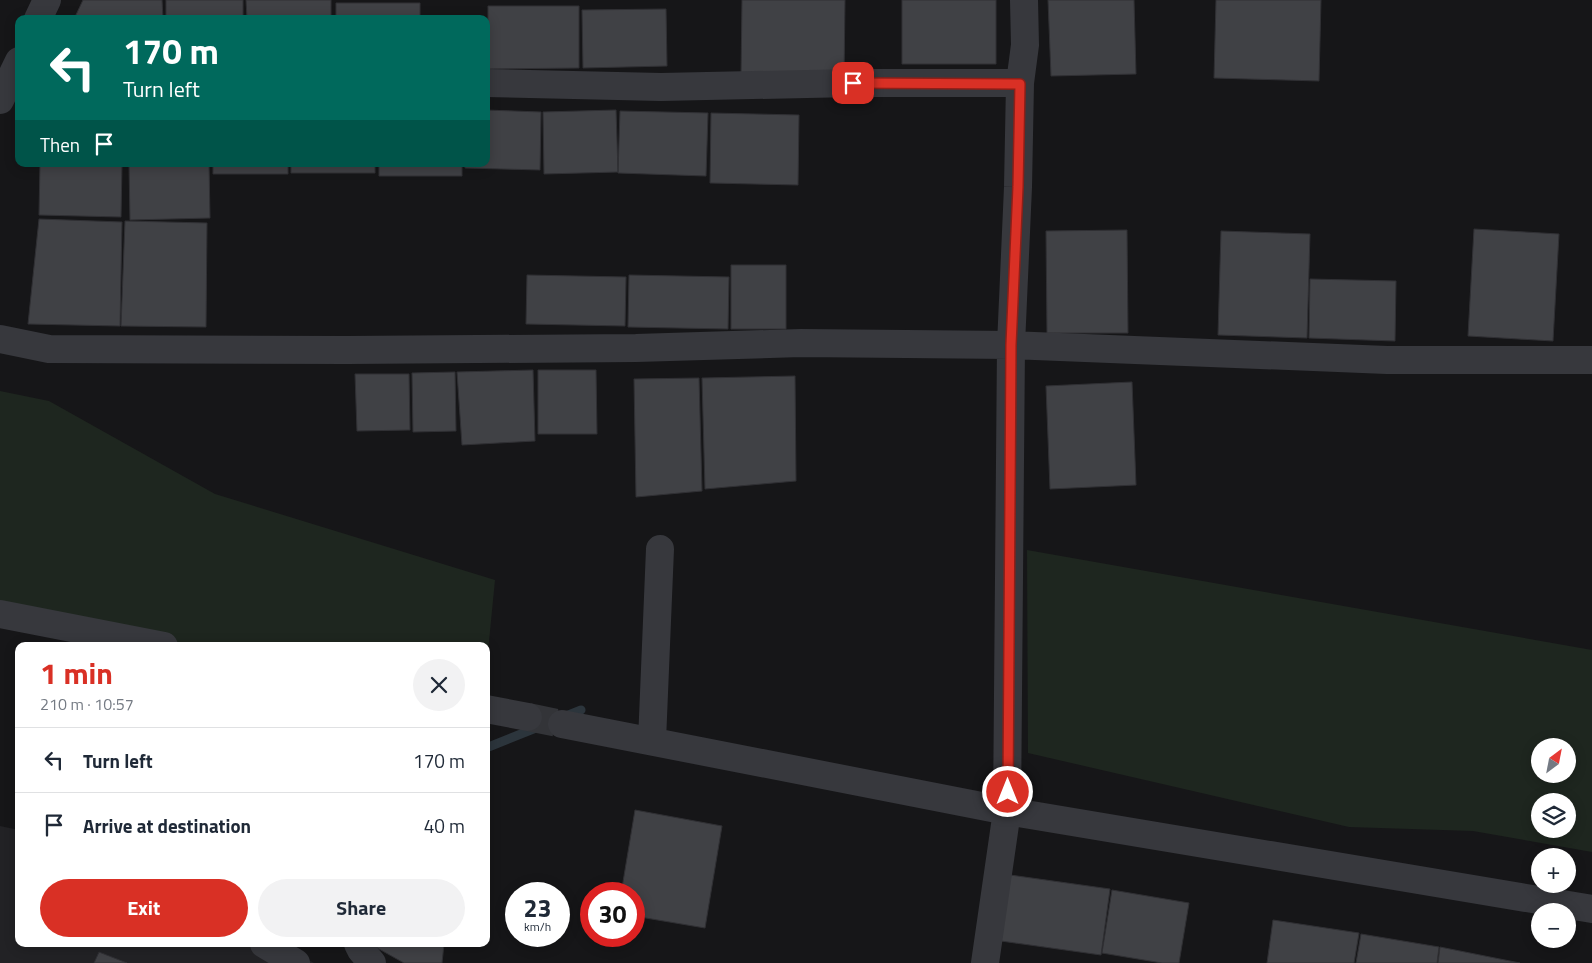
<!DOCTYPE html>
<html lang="en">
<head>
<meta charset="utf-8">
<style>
  :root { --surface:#fff; --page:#f2f2f3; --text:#1f2937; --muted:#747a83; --line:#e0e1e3; --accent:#d93025 }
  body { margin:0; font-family:"Titillium Web",sans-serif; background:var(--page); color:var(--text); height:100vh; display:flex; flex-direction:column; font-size:19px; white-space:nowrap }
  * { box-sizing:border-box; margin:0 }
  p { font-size:16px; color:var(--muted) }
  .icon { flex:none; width:28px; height:28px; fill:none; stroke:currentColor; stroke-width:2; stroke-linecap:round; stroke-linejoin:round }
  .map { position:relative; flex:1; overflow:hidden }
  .drawer { position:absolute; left:15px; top:642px; width:475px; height:305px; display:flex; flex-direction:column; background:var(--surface); border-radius:10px; box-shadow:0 2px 12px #0003 }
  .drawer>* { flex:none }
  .banner { position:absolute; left:15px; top:15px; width:475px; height:152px; border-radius:10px; box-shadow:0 2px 12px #0003; background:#00695c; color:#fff; overflow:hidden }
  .needle { width:32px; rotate:32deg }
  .controls { position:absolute; left:1531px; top:738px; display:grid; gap:10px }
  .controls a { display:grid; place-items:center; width:45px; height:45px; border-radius:50%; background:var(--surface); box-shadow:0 2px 12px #0003; font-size:25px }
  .speed { position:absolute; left:505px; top:882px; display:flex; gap:10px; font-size:25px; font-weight:700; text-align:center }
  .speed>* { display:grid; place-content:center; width:65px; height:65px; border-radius:50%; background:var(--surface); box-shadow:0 2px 12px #0003; line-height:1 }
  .speed small { font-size:12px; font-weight:400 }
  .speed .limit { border:8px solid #d22; background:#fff; color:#111 }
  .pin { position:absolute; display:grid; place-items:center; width:42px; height:42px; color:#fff; margin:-21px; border-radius:10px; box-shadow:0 2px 8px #0006 }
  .me { position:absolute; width:55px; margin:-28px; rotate:0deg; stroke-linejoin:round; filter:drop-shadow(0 0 4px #0008) }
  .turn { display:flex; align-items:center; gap:18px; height:105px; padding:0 25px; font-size:22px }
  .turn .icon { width:65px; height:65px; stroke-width:2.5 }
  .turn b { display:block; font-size:35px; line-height:42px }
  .then { display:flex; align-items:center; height:48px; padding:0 25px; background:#0003; gap:10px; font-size:19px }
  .round { display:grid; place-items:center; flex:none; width:52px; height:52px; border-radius:26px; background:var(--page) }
  .overview { display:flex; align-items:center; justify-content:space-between; height:85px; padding:0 25px }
  h1 { font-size:30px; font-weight:700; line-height:38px; color:var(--accent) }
  .cta { display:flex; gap:10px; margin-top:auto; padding:10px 25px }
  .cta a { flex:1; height:58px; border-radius:30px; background:var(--accent); color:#fff; font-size:20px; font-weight:700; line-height:58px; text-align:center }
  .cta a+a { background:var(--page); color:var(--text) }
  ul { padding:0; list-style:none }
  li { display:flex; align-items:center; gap:15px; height:65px; padding:0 25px; border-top:1px solid var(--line) }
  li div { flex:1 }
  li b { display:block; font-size:19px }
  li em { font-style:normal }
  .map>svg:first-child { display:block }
  .built { fill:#222225 }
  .green { fill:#1e261f; fill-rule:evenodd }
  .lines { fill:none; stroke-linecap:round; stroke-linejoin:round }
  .stream { stroke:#2c353c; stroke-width:9 }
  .building { fill:#404145; stroke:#303034 }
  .street-tunnel { stroke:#333438; stroke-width:28; stroke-dasharray:28 14; stroke-linecap:butt }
  .street { stroke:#37383d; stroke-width:28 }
  .route-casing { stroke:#8d1f18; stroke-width:12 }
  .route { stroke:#d93025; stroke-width:9 }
</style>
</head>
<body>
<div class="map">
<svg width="1592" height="963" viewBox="0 0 1592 963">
  <rect width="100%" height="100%" fill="#161618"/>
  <!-- built -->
  <path class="built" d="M0,826L19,830V944H279L314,963H0Z"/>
  <!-- green -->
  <path class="green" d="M0,391L49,401L215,494L495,580L486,672V646H167L0,611Z
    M1027,550L1592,650V852L1473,831L1349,827L1028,753ZM1540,746H1568V774H1540ZM1540,801H1568V829H1540Z"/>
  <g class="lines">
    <!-- stream -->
    <path class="stream" d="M486,748L581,710"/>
  </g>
  <!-- building -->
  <path class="building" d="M83,0H162L163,19H74Z
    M166,0H243V19H166Z
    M246,0H331V19H247Z
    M742,0H845L844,78L741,76Z
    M902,0H996V64H902Z
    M1048,0H1134L1136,74L1051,76Z
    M1216,0H1321L1319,81L1214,78Z
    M336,3H420V19H336Z
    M488,6H579V68L488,69Z
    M666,9L667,66L583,68L582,10Z
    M486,110L541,112L540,170L465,168V164H486Z
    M616,110L618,172L544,174L543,112Z
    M620,111L708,113L706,176L618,173Z
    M711,113L799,115L798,185L710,183Z
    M40,164H122L121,217L39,215Z
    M129,164H209L210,218L130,220Z
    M213,164H288V174H213Z
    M291,164H375V173H291Z
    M379,164H462V176H379Z
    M39,219L122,222L120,326L28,324Z
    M125,221L207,223L206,327L121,326Z
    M1474,229L1559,234L1553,341L1468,336Z
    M1127,230L1128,333H1047L1046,231Z
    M1221,231L1310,234L1307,338L1218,335Z
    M731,265H786V329H731Z
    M527,275L626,277L625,326L526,324Z
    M629,275L729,277L728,329L628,327Z
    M1310,279L1396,281L1395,341L1309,338Z
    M533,370L535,441L462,445L457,372Z
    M538,370H596L597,434H538Z
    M455,372L456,431L413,432L412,373Z
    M355,374H409L410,430L357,431Z
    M795,376L796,481L705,489L702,378Z
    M699,378L702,491L636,497L634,379Z
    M1132,382L1136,485L1050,489L1046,386Z
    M635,810L722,826L705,928L634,916V894H621Z
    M1010,875L1110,889L1101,955L1001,941Z
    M1112,890L1189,903L1179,963H1162L1102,953Z
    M1273,920L1359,933L1354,963H1267Z
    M1361,934L1439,947L1437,963H1356Z
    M370,944H444L442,963H404Z
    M1440,947L1520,963H1438Z
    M99,952L127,963H94Z"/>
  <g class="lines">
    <!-- street-tunnel -->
    <path class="street-tunnel" d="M528,717L562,724"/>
    <!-- street -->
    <path class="street" d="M38,19L47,0
      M486,83L661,87L853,83H1020
      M0,100L19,61
      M0,339L49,349L347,350L636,348L801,343L1011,345L1387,360H1592
      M0,614L164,646
      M486,709L528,717
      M562,724L1007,811L1011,345L1018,187L1020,83L1025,45L1024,0
      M652,741L660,549
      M264,944L296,963
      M358,944L361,950L372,963
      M985,963L1007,811L1592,909"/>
  </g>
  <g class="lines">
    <!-- route casing -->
    <g class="route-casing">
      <path id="route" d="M853,83L1020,84L1018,187L1011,345L1008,792"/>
    </g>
    <!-- route -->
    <use href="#route" class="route"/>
  </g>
</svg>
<div class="controls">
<a><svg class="needle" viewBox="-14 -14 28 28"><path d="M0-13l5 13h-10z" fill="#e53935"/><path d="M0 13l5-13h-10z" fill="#747a83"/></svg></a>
<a><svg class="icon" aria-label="layers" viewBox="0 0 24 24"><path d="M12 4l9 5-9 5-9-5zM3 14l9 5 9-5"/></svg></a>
<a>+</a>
<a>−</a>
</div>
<div class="speed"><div>23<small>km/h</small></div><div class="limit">30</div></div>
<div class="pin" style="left:853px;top:83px;background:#d93025"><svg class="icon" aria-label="arrive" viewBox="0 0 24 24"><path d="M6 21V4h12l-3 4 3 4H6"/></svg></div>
<svg class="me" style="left:1008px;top:792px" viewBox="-20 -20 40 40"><circle r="17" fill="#d93025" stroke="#fff" stroke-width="3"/><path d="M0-11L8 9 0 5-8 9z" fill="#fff"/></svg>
<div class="banner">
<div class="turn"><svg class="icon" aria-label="left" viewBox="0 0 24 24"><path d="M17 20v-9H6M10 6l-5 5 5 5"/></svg><div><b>170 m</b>Turn left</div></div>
<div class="then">Then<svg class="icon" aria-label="arrive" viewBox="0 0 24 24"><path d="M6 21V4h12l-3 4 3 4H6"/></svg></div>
</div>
<section class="drawer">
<div class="overview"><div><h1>1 min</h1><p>210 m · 10:57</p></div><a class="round"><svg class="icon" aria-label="close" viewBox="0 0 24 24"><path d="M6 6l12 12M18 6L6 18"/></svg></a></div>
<ul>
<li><svg class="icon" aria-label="left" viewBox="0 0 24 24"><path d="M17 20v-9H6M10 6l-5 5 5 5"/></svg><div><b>Turn left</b></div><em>170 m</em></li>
<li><svg class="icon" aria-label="arrive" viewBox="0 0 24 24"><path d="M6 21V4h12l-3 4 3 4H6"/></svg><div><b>Arrive at destination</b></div><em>40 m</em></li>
</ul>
<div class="cta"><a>Exit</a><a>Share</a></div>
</section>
</div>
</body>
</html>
